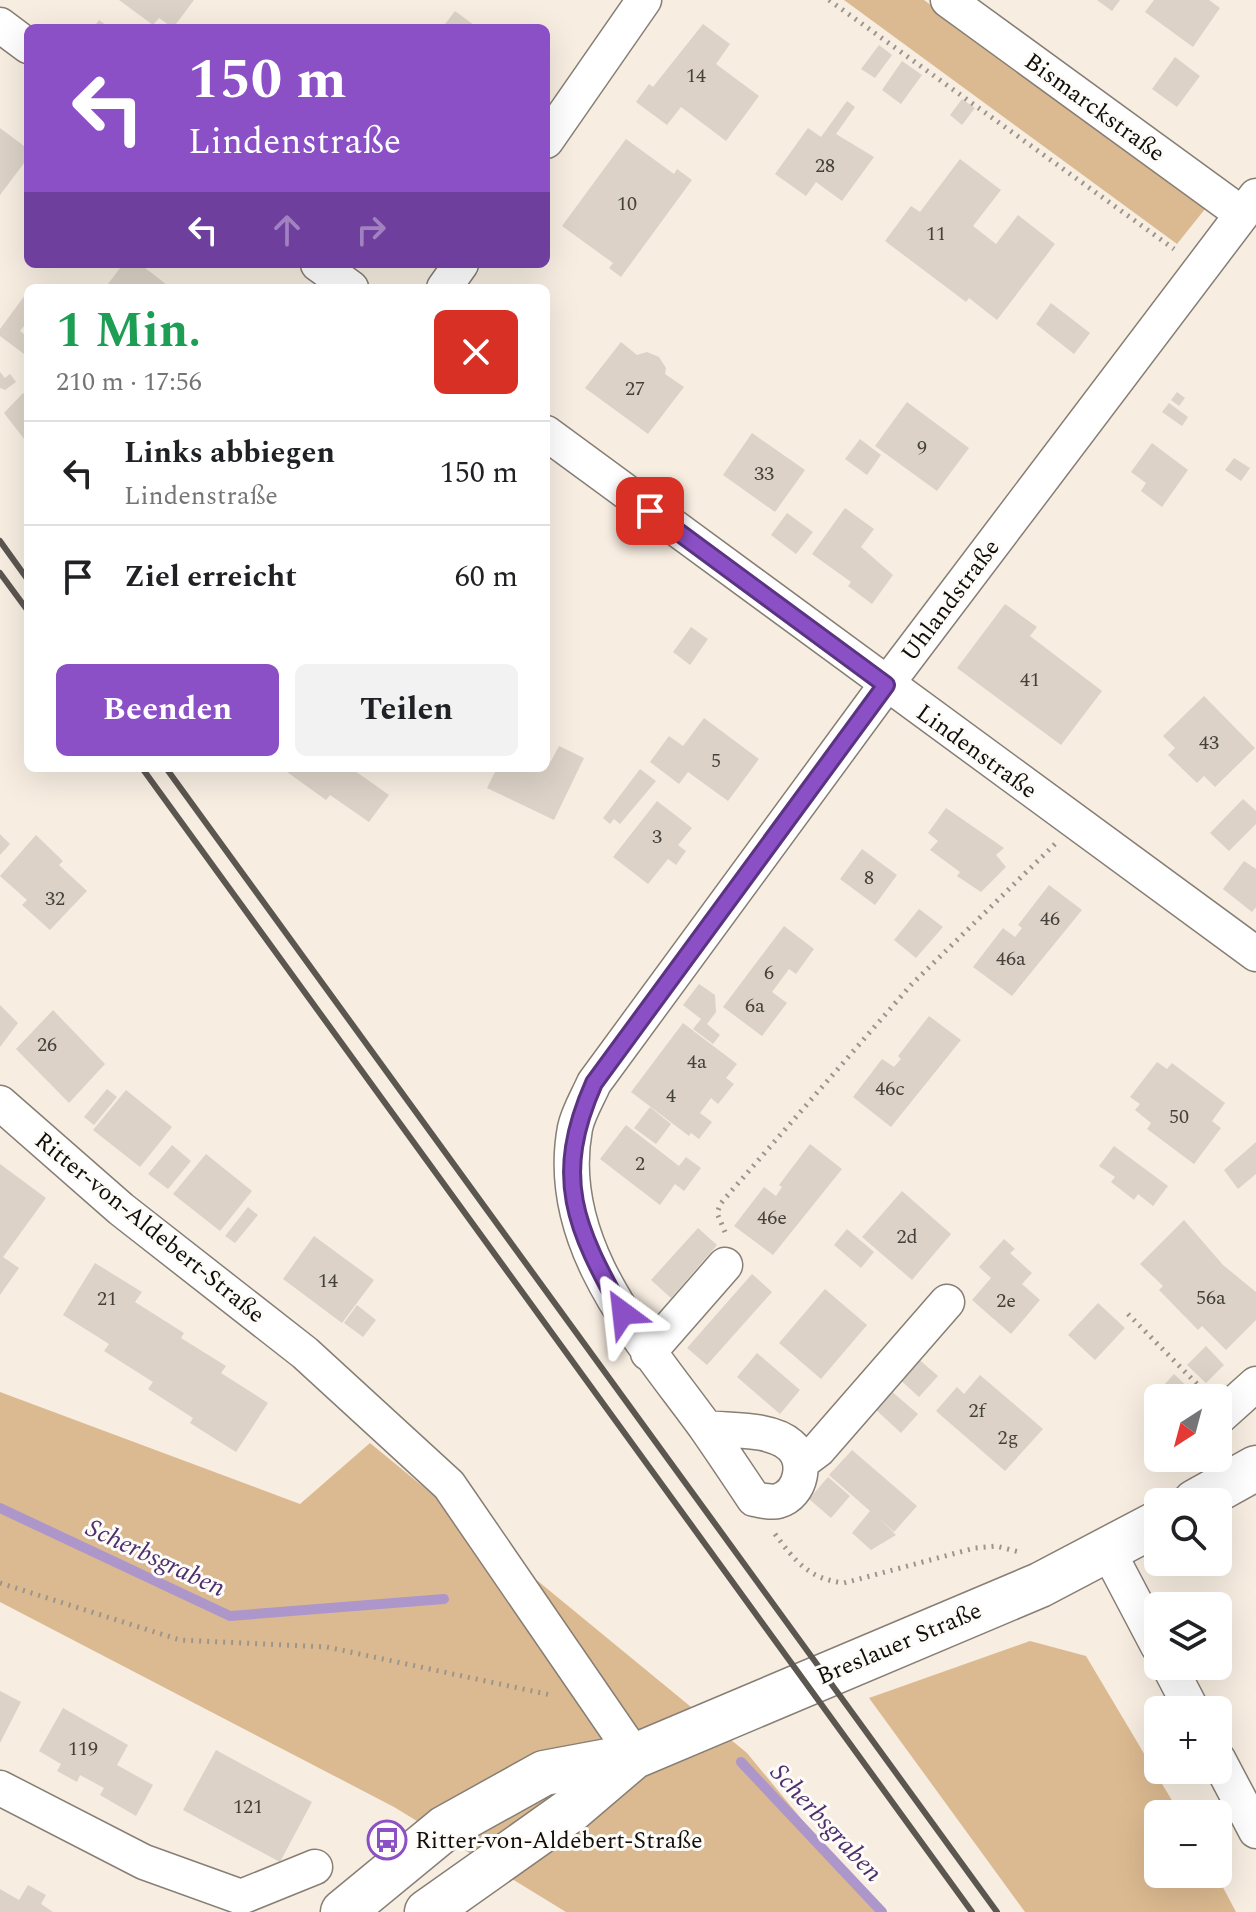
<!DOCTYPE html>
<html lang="de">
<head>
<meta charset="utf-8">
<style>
  :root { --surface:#fff; --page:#f2f2f2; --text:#202124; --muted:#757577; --line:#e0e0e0; --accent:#8b4fc6 }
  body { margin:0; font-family:Spectral,serif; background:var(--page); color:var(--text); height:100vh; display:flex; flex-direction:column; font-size:30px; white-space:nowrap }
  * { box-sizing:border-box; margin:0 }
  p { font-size:26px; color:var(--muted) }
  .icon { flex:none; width:44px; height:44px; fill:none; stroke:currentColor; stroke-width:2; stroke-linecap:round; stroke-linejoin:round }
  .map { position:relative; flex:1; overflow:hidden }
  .side { position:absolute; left:24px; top:284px; width:526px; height:488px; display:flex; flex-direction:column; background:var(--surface); border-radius:12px; box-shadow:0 8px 32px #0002 }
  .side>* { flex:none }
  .top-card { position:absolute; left:24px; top:24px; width:526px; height:244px; border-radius:12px; box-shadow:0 8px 32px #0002; background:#8b4fc6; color:#fff; overflow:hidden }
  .needle { width:52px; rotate:216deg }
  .tools { position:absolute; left:1144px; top:1384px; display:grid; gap:16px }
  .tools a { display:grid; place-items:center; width:88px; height:88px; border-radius:12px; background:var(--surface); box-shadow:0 8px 32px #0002; font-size:40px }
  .pin { position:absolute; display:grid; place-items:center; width:68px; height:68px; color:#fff; margin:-34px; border-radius:16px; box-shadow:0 4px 12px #0006 }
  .me { position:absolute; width:88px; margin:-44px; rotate:330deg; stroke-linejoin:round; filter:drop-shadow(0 0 6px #0008) }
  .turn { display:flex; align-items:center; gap:28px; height:168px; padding:0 32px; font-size:36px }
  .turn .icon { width:104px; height:104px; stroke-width:2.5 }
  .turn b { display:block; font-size:56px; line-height:68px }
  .lanes { display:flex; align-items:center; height:76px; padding:0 32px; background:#0003; justify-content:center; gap:40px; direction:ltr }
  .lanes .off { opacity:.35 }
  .round { display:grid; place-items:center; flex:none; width:84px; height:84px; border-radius:12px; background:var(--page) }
  .head { display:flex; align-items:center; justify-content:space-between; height:136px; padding:0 32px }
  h1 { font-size:48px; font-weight:700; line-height:60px; color:#1e9e55 }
  .primary-button { display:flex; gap:16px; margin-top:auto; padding:16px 32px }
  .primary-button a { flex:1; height:92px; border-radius:12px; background:var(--accent); color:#fff; font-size:32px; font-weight:700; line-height:92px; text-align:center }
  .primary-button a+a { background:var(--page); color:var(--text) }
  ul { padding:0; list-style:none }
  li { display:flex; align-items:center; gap:24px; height:104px; padding:0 32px; border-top:2px solid var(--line) }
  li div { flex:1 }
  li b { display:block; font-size:30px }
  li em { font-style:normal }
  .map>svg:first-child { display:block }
  .green { fill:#dcba91 }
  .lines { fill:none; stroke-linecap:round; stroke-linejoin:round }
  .stream { stroke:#ad97ca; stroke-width:10 }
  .building { fill:#dcd2c7 }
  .minor-casing { stroke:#877e74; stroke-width:37 }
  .major-casing { stroke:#877e74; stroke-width:47 }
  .path { stroke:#9c958c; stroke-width:5; stroke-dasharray:2 6; stroke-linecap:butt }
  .minor { stroke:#fff; stroke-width:34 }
  .major { stroke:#fff; stroke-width:44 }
  .rail { stroke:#5b5650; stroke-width:6 }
  .route-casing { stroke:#5a3381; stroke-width:20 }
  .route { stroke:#8b4fc6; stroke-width:14 }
  .labels { text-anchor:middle; stroke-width:6; stroke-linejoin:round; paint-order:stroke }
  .number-label { font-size:20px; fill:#44403a }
  .street-label { font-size:24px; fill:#120f0b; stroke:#fefcf9 }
  .poi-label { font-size:24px; fill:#120f0b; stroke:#fefcf9; text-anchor:start }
  .water-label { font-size:26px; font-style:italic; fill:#4d2f6d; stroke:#fefcf9 }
</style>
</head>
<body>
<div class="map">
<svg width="1256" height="1912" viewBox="0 0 1256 1912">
  <rect width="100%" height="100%" fill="#f7ede1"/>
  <!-- green -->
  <path class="green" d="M844,0H924L1205,209L1177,244Z
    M0,1392L300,1504L370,1443L747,1753L878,1912H566L394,1807L0,1602Z
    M1030,1641L1086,1656L1180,1814H1158V1874H1216L1236,1912H1025L869,1698Z"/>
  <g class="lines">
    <!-- stream -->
    <path class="stream" d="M0,1508L230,1616L444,1599
      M741,1762L882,1912"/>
  </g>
  <!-- building -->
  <path class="building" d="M119,0H194L173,28L159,18L153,25Z
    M1097,0H1120L1112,11Z
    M1154,0H1209L1220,8L1193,47L1145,12Z
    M455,11L478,28H442Z
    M99,20L110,28H93Z
    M703,24L730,44L716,64L759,96L726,141L681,107L667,125L636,102L649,84L653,87Z
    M879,45L892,55L875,78L861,69Z
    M1175,57L1200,76L1177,107L1152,89Z
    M902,61L922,75L901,104L882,90Z
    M962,99L975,108L962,125L950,115Z
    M847,101L855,107L836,134L874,157L842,201L816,182L806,196L775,174L808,128L821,137Z
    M0,128L28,149V158L0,195Z
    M626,139L674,174L677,169L692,180L621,277L609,268L613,263L562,226Z
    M960,159L1001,190L973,226L996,244L1018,215L1055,244L997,320L969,298L966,302L885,241L911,206L920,212Z
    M123,264H140L171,288H105Z
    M28,291V321L20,331L28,337V357L0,336V329Z
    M1051,303L1090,333L1074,354L1036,324Z
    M621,342L637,355L647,352L659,357L666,368L665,374L684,387L648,434L585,388Z
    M0,372L5,378L10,374L16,382L5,390L0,388Z
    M1177,392L1185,398L1179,406L1171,400Z
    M23,393L28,398V444L4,413Z
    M907,402L969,448L937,491L875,446Z
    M1169,403L1188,417L1182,426L1162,412Z
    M752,433L805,470L775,512L723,475Z
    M860,439L881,455L867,475L845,459Z
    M1152,443L1188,470L1162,507L1141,491L1146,483L1131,472Z
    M1234,458L1250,468L1241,481L1225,470Z
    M845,508L874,529L861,547L893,575L872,604L848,586L851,582L812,554Z
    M787,513L813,532L796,554L771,535Z
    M1005,604L1037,627L1030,636L1102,691L1061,745L957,668Z
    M691,627L708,639L690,665L673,652Z
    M1204,696L1255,748L1215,787L1204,776L1197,783L1168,755L1175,748L1163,736Z
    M704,718L759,759L728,801L688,772L679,784L650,762L669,736L683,746Z
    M559,746L584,758L554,820L487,788L497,768H546V759L551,761Z
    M289,768H351L389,795L369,822L330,795L326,800L287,772Z
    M640,769L656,781L620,824L614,819L610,824L603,818Z
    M1243,799L1256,811V824L1229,851L1210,833Z
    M657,801L692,828L678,845L686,851L676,865L668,859L648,884L613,857Z
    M946,808L1004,848L996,855L1006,867L981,892L957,876L960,872L930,850L938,841L928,833Z
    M0,834L10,844L0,855Z
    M36,835L63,861L59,865L87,891L50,930L22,905L27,900L0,876Z
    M862,849L897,875L875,905L840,879Z
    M1244,861L1256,869V907L1252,912L1223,889Z
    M1049,885L1082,910L1012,996L973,967L1003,928L1015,937L1022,928L1018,925Z
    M919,909L943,927L916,958L894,940Z
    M784,926L814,949L796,974L789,969L772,992L787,1003L762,1036L723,1007Z
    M699,984L715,995L716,1012L707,1024L720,1035L713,1044L693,1029L701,1019L683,1005Z
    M0,1005L18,1023L0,1047Z
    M53,1010L105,1064L69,1103L16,1049Z
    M929,1016L961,1040L891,1127L853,1097L882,1059L894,1067L901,1059L898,1056Z
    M683,1023L737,1064L726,1078L734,1084L718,1104L711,1098L700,1113L712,1122L699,1139L691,1133L689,1136L631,1092Z
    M1157,1062L1167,1069L1172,1063L1225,1103L1212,1121L1221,1128L1194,1164L1147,1129L1151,1123L1135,1110L1140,1104L1130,1097Z
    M107,1089L117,1097L94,1125L84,1117Z
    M126,1090L172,1127L140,1167L93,1130Z
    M650,1107L671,1124L656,1144L634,1128Z
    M626,1125L679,1166L686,1157L701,1168L684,1191L675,1184L660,1205L600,1159Z
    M1256,1142V1174L1238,1189L1224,1170Z
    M810,1144L842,1169L773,1255L734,1226L764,1187L776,1196L782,1187L779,1185Z
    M172,1145L191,1161L168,1189L148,1174Z
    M1114,1146L1168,1186L1153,1206L1138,1194L1134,1200L1111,1182L1115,1177L1099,1166Z
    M206,1154L252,1191L220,1231L173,1194Z
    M0,1164L46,1198L3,1257L19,1268L0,1295Z
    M902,1191L951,1234L912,1280L862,1237Z
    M248,1207L258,1215L235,1243L225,1236Z
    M1184,1220L1223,1265L1256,1292V1320L1226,1350L1202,1326L1198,1330L1159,1290L1163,1286L1140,1264Z
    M698,1228L717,1245L671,1298L651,1280Z
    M847,1229L874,1252L861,1268L834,1245Z
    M314,1236L374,1280L342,1323L283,1279Z
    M1004,1239L1015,1249L1010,1253L1032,1273L1022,1284L1040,1300L1011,1334L972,1300L991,1278L979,1267Z
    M95,1263L142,1292L135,1302L184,1333L181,1338L226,1366L221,1373L268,1403L236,1452L190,1423L193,1418L148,1389L153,1382L104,1351L109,1344L63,1315Z
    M752,1274L772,1292L707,1365L687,1348Z
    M825,1289L867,1325L821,1379L779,1343Z
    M1098,1303L1125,1328L1095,1360L1068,1335Z
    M357,1305L376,1320L363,1337L344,1323Z
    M1206,1346L1224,1365L1206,1383L1187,1365Z
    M757,1353L800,1390L780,1414L737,1377Z
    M915,1356L938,1376L919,1397L897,1377Z
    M1174,1374L1197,1396L1195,1398H1177L1164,1385Z
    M980,1375L1043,1429L1005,1471L936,1411L957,1387L964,1394Z
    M890,1390L918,1414L901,1433L874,1408Z
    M852,1450L917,1506L894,1532L880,1519L896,1535L871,1550L852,1533L870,1511L829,1475Z
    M828,1477L850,1496L831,1518L809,1499Z
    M0,1691L21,1702L0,1743Z
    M63,1708L128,1745L117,1765L153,1785L136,1816L100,1795L104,1788L80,1775L77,1782L57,1771L61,1764L39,1751Z
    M216,1750L312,1802L280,1862L183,1810Z
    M28,1885L46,1895L41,1904L53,1912H0V1889L19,1900Z"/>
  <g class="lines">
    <!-- minor casing -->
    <g class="minor-casing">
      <path id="minor" d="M948,0L1242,214
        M0,25L28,46
        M546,141L644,0
        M318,264L351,288
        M444,288L461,264
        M546,433L1256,954
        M0,1103L121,1209L305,1353L449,1485L635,1756
        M648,1353L725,1265
        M1218,1418L1256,1384
        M706,1428C731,1431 771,1428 790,1445C808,1460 802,1494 778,1501C771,1503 761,1500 754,1499C738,1475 722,1451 706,1428C643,1341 553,1245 575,1128C578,1113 588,1097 594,1083L886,685L1256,196
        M802,1462L818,1450L947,1302
        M1108,1551L1158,1646
        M1169,1666L1192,1710
        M1218,1759L1256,1831
        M0,1788L144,1862L241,1897L315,1867"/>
    </g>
    <!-- major casing -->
    <g class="major-casing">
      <path id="major" d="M1195,1502L1256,1468
        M343,1912L445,1828L544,1773L635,1756L1040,1585L1158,1523
        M427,1912L571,1810L632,1758"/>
    </g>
    <!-- path -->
    <path class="path" d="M829,0L1174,249
      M725,1232L717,1213L721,1203L911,985L1055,844
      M1128,1314L1202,1389
      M775,1534C795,1561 809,1579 844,1583L975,1548L996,1546L1019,1552
      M0,1583L180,1640L327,1647L551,1695"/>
    <!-- minor -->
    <use href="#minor" class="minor"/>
    <!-- major -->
    <use href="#major" class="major"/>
    <!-- rail -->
    <path class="rail" d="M0,541L28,580
      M0,573L28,611
      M142,768L972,1912
      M166,768L997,1912"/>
  </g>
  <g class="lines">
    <!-- route casing -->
    <g class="route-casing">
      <path id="route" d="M623,1313C575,1227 552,1178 594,1083L886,685L650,511"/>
    </g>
    <!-- route -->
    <use href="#route" class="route"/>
  </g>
  <!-- icons -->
  <defs>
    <g id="bus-ring" transform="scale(2)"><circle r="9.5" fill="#fefcf9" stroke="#8b4fc6" stroke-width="1.5"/><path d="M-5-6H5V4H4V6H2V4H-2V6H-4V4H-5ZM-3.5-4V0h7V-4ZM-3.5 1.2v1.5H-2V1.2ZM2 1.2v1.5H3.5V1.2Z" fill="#8b4fc6"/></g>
  </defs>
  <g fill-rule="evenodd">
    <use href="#bus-ring" x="387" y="1840"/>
  </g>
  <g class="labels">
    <!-- number labels -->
    <g class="number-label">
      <text x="696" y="82">14</text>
      <text x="825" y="172">28</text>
      <text x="627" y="210">10</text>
      <text x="936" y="240">11</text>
      <text x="635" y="395">27</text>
      <text x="922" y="454">9</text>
      <text x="764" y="480">33</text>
      <text x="1030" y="686">41</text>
      <text x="1209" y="749">43</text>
      <text x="716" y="767">5</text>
      <text x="657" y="843">3</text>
      <text x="869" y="884">8</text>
      <text x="55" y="905">32</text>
      <text x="1050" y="925">46</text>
      <text x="1011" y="965">46a</text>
      <text x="769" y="979">6</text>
      <text x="755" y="1012">6a</text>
      <text x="47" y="1051">26</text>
      <text x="697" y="1068">4a</text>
      <text x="890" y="1095">46c</text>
      <text x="671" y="1102">4</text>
      <text x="1179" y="1123">50</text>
      <text x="640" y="1170">2</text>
      <text x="772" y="1224">46e</text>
      <text x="907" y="1243">2d</text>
      <text x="328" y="1287">14</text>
      <text x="1211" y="1304">56a</text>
      <text x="107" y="1305">21</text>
      <text x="1006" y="1307">2e</text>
      <text x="977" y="1417">2f</text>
      <text x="1008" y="1444">2g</text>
      <text x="83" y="1755">119</text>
      <text x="248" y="1813">121</text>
    </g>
    <!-- street labels -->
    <g class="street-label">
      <text transform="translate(1095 107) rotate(36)" y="8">Bismarckstraße</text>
      <text transform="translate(950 600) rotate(-53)" y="8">Uhlandstraße</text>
      <text transform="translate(977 751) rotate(36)" y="8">Lindenstraße</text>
      <text transform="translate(150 1227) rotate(39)" y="8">Ritter-von-Aldebert-Straße</text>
      <text transform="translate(899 1643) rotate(-23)" y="8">Breslauer Straße</text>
    </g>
    <!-- poi labels -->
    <g class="poi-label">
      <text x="415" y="1848">Ritter-von-Aldebert-Straße</text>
    </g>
    <!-- water labels -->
    <g class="water-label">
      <text transform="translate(156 1557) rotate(25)" y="9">Scherbsgraben</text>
      <text transform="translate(827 1822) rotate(47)" y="9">Scherbsgraben</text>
    </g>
  </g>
</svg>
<div class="tools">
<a><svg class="needle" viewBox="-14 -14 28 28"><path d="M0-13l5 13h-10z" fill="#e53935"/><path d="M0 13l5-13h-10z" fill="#757577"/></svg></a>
<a><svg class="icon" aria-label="search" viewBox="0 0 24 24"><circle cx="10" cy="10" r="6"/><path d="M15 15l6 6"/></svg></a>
<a><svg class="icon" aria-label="layers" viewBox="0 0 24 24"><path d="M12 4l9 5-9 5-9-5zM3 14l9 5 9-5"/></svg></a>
<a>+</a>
<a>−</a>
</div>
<div class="pin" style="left:650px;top:511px;background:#d93025"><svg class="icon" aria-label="arrive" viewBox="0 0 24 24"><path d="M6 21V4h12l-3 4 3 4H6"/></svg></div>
<svg class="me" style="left:623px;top:1313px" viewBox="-20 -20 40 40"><path d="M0-17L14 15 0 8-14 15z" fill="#8b4fc6" stroke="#fff" stroke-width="4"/></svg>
<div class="top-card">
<div class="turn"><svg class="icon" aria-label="left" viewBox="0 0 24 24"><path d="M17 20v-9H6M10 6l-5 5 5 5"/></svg><div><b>150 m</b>Lindenstraße</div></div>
<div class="lanes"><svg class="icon" aria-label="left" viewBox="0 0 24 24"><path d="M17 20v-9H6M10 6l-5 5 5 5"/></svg><svg class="icon off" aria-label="ahead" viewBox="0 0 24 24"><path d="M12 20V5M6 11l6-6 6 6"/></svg><svg class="icon off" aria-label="right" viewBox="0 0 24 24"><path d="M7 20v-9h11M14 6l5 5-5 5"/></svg></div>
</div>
<section class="side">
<div class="head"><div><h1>1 Min.</h1><p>210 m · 17:56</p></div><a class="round" style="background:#d93025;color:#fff"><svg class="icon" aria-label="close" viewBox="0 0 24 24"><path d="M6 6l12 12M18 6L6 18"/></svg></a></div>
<ul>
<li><svg class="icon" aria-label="left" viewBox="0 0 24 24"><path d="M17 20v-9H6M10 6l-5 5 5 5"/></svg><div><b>Links abbiegen</b><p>Lindenstraße</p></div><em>150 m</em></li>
<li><svg class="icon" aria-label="arrive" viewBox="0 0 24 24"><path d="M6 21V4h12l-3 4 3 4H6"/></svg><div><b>Ziel erreicht</b></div><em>60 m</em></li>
</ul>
<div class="primary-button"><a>Beenden</a><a>Teilen</a></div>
</section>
</div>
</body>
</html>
